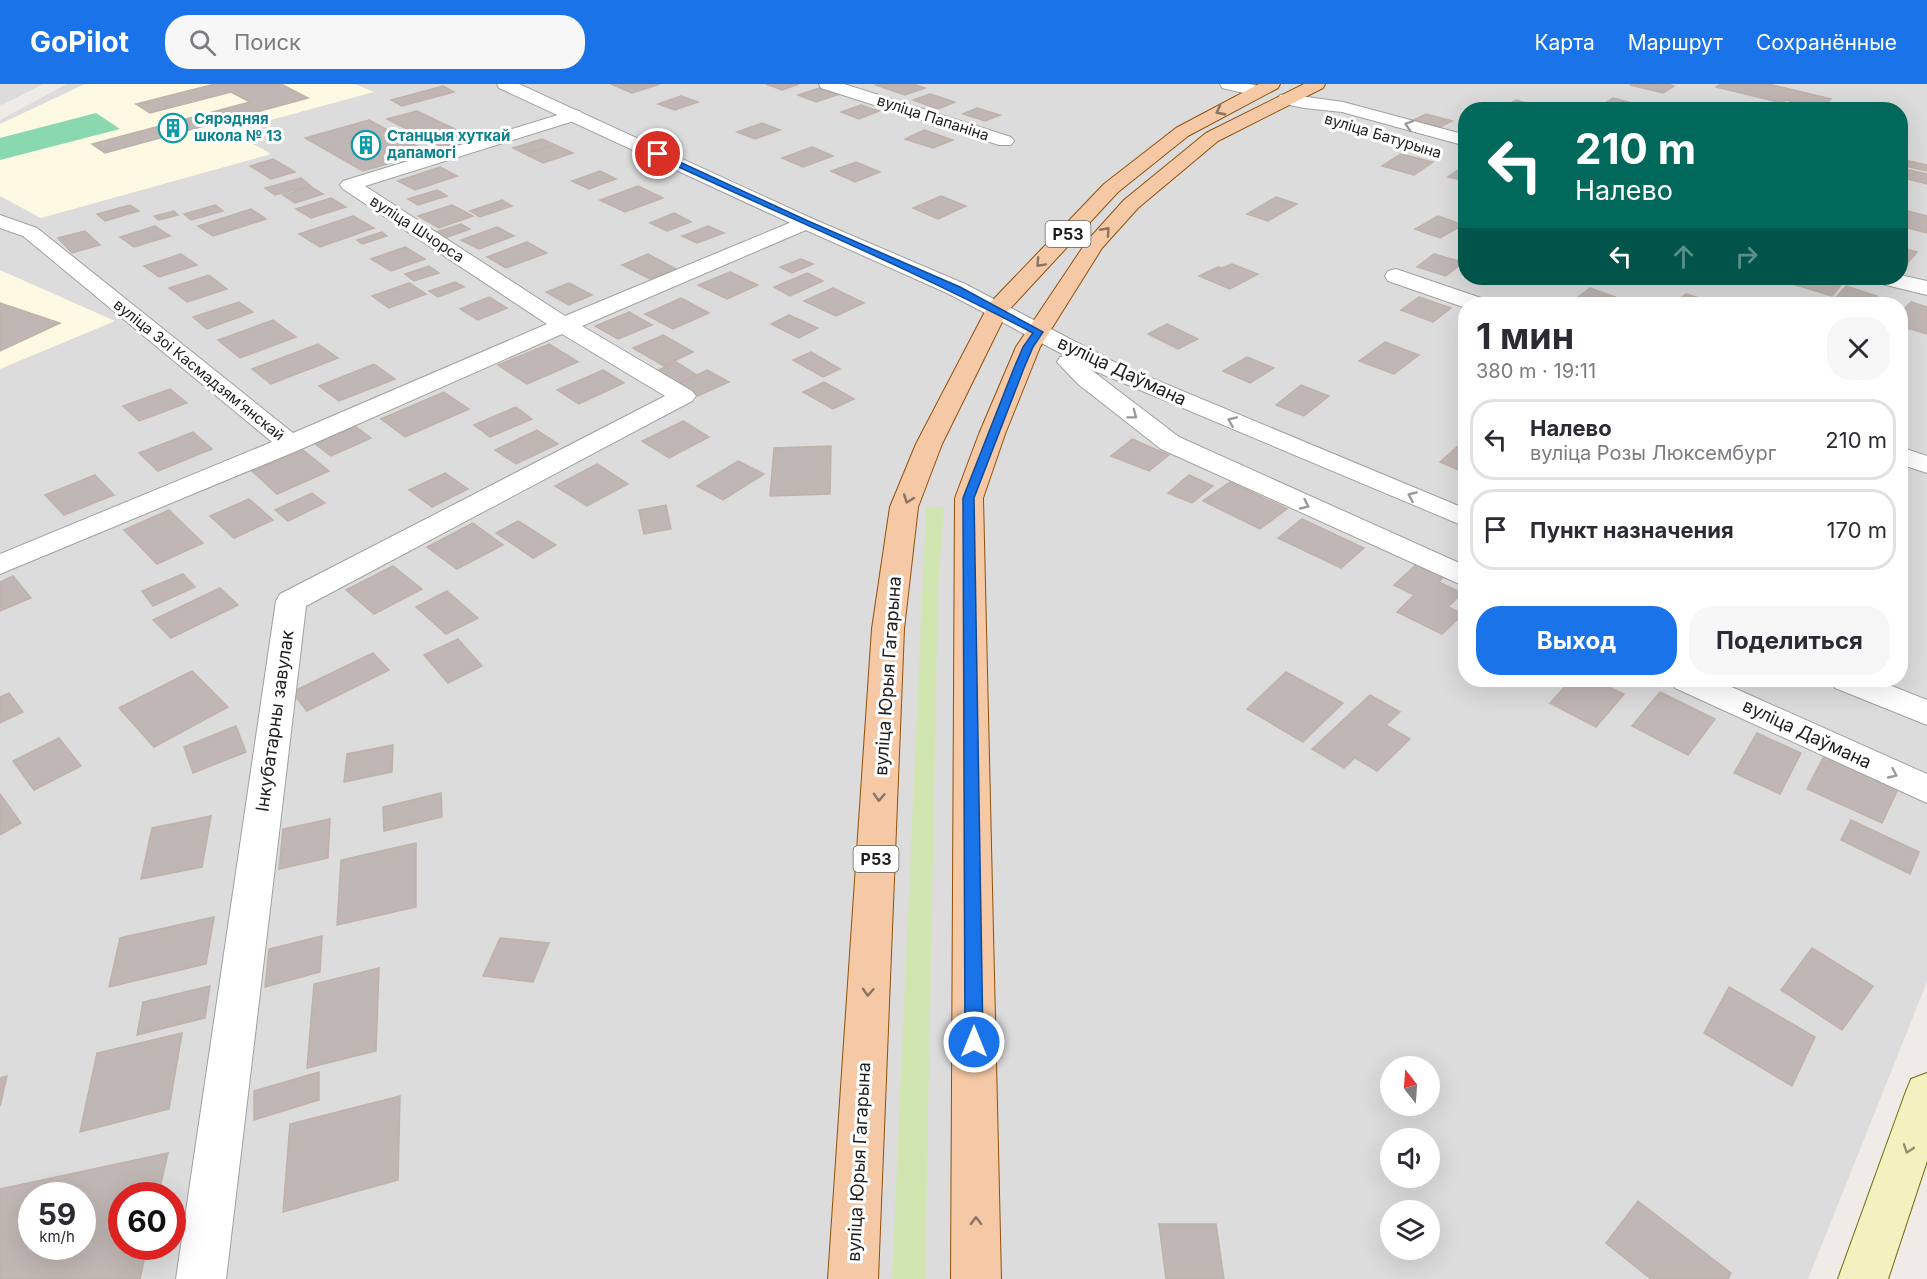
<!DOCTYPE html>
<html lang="ru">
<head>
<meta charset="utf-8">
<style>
  :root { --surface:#fff; --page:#f7f7f7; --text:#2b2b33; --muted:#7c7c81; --line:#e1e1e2; --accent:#1a73e8 }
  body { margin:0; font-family:Inter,sans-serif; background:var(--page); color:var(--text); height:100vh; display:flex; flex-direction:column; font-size:22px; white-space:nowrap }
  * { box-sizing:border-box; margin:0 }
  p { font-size:20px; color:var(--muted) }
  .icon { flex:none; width:33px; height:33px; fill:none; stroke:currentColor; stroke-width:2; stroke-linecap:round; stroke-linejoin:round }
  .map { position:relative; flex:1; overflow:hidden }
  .details { position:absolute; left:1458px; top:213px; width:450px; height:390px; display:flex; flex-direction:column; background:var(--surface); border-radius:24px; box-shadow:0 6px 24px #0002 }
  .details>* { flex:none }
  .hud { position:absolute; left:1458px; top:18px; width:450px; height:183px; border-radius:24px; box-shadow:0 6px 24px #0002; background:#00695c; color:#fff; overflow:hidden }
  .needle { width:39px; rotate:343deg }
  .buttons { position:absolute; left:1380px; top:972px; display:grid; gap:12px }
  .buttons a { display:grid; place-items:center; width:60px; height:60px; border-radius:50%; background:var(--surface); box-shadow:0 6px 24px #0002; font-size:30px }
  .speed { position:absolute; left:18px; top:1098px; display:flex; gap:12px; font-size:30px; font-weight:700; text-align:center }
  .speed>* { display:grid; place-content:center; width:78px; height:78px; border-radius:50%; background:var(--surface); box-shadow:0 6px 24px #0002; line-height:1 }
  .speed small { font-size:15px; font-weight:400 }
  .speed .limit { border:9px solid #d22; background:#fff; color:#111 }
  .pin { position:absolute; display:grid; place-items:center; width:51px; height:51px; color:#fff; margin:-26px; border:3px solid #fff; border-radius:50%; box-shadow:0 2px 6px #0007 }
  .me { position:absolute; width:66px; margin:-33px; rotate:0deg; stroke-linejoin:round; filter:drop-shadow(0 0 4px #0008) }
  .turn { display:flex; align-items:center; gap:21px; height:126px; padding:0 18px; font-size:27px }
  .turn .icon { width:78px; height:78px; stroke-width:2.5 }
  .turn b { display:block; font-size:42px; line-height:51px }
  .lanes { display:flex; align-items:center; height:57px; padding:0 18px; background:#0003; justify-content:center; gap:30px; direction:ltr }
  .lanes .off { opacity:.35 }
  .round { display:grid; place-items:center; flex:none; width:63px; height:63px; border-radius:24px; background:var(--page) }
  .overview { display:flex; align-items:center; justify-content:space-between; height:102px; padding:0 18px }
  h1 { font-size:36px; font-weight:700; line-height:45px }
  .button { display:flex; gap:12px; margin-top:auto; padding:12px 18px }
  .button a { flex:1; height:69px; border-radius:24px; background:var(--accent); color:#fff; font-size:24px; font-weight:700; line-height:69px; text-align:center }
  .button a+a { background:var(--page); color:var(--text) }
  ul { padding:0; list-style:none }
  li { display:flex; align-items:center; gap:18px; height:81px; margin:0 12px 9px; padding:0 6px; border:3px solid var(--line); border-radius:24px }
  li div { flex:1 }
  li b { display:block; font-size:22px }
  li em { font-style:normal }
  header { display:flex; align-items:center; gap:36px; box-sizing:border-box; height:84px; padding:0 30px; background:var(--accent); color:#fff }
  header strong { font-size:28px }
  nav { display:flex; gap:33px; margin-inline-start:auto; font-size:21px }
  .search { width:420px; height:54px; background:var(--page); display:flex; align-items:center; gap:15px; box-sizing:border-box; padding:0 21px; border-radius:24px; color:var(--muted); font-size:22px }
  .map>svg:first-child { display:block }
  .residential { fill:#dddcdc; fill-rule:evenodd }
  .education { fill:#fdf9e2 }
  .grass { fill:#d1e5b0 }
  .pitch { fill:#8ad8b0 }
  .building { fill:#c0b6b3; stroke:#c0b1aa; stroke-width:1.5; fill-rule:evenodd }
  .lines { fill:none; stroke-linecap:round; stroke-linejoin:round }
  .minor-casing { stroke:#a0a0a0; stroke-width:2 }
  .tertiary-casing { stroke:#a0a0a0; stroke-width:2 }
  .secondary-casing { stroke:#6f6d0d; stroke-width:2 }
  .primary-casing { stroke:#8f520b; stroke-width:2 }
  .minor { fill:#fff; fill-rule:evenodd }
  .tertiary { fill:#fff; fill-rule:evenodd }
  .secondary { fill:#f5f0bf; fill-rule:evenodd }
  .primary { fill:#f5c8a6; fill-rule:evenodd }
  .oneway { stroke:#8a7462 }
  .oneway2 { stroke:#9a9a9a }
  .oneway3 { stroke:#959277 }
  .route { fill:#1a73e8; stroke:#114b97; stroke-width:1.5 }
  .labels { text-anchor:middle; stroke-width:6; stroke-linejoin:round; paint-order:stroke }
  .far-street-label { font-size:15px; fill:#1f1f1f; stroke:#fff }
  .far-culture-label { font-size:15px; font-weight:bold; fill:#0d838f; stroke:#fff; text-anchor:start }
  .shield { fill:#fff; stroke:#626262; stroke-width:1.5 }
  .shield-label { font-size:16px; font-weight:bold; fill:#1f1f1f }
  .street-label { font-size:18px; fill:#1f1f1f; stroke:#fff }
</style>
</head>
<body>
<header>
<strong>GoPilot</strong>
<div class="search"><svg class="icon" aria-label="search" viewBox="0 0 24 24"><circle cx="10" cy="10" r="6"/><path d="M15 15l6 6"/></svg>Поиск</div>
<nav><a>Карта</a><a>Маршрут</a><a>Сохранённые</a></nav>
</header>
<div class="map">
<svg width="1927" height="1195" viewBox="0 0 1927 1195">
  <rect width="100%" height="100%" fill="#efebe6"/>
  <!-- residential -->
  <path class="residential" d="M0,0H43L2,21L0,20Z
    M67,0H1927V898L1808,1195H0V36ZM1466,26H1900V194H1466ZM1466,220H1900V596H1466ZM1390,982H1430V1022H1390ZM1390,1054H1430V1094H1390ZM32,1112H82V1162H32ZM122,1112H172V1162H122ZM1390,1126H1430V1166H1390Z"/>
  <!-- education -->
  <path class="education" d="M85,0H355L374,8L248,42L250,58L271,70L41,134L0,112V40Z
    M0,186L115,237L0,285Z"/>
  <!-- grass -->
  <path class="grass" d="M926,423H944L938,502L925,1195H892Z"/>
  <!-- pitch -->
  <path class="pitch" d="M96,29L120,45L0,76V54Z"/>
  <!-- building -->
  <path class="building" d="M215,0H281L308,14L105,69L92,60L250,18L231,8L150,29L136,20Z
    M611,0H660L632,9Z
    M766,0H799L782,6Z
    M879,0H913L925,4L905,11L876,1Z
    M1667,0L1674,2L1663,9L1630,1Z
    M1721,0H1768L1831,15L1820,24L1786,16L1782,19L1716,3Z
    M443,2L454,8L402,22L391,16Z
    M822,3L840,10L816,18L798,11Z
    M930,10L955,18L938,25L913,16Z
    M681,12L698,18L675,26L658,20Z
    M1613,14L1640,21L1633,26H1609L1599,23Z
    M1516,16L1541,23L1536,26H1518L1505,22Z
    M861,21L879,27L859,35L841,28Z
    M977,24L1000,31L985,37L963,30Z
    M417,27L476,55L445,65L387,35Z
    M1426,30L1452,37L1440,43L1414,36Z
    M369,36L428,68L363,87L305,54Z
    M762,39L780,46L755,55L737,48Z
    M924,46L953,56L933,64L905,55Z
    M542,55L555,61L525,70L513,64Z
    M555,61L573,69L543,79L525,70Z
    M812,63L833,72L803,83L782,74Z
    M1401,70L1433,78L1414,91L1382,82Z
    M273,75L295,88L271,95L250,82Z
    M1905,76L1927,81V87L1901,81Z
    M856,78L880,88L855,98L831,87Z
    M440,83L457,92L415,106L398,97Z
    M1461,84L1466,85V97L1448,93Z
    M1900,84L1927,90V100L1900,93Z
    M600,87L616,95L589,105L572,97Z
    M301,94L311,102L275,111L265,104Z
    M638,102L663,114L625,128L600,116Z
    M311,103L323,110L295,119L283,111Z
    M437,106L447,112L418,121L408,115Z
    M941,112L966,122L938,135L913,124Z
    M1276,113L1297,120L1268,137L1247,130Z
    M331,114L346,123L311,134L296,125Z
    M502,116L512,122L480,133L470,127Z
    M130,121L139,127L105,137L97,130Z
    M215,121L223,127L191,136L184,130Z
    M452,121L473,132L439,144L418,132Z
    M251,125L266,135L213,152L198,142Z
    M1900,125L1927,132V149L1900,142Z
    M174,127L178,131L159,136L154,132Z
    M674,129L691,138L667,147L650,139Z
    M353,132L374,144L320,163L299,150Z
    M1438,132L1463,141L1440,154L1415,145Z
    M461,140L470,145L442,155L433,149Z
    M155,142L170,152L134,163L120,153Z
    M708,142L724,149L697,159L682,152Z
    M497,143L514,152L479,165L461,156Z
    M85,147L100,161L72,169L58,154Z
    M382,148L387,152L362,160L357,156Z
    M527,158L547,169L506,184L487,173Z
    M405,163L425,175L391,187L371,175Z
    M1900,164L1917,168L1904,183L1900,182Z
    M181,170L197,181L159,193L144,182Z
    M648,170L676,185L650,195L622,181Z
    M1434,170L1463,178L1446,192L1417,183Z
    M801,175L813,180L792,189L780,183Z
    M1232,180L1258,190L1230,205L1199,192L1218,183L1222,184Z
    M429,182L439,189L414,197L405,190Z
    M730,188L758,201L727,215L698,201Z
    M807,189L823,197L790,212L774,203Z
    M209,191L227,205L187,218L169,204Z
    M1798,194H1816L1841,201L1832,212L1792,200Z
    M455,198L464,203L438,213L429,207Z
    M409,199L426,210L389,224L372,212Z
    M569,199L592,211L569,221L546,208Z
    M1846,202L1877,212L1869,220H1840L1832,218Z
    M833,204L864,219L836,232L804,217Z
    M1590,204L1615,213L1605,220H1587L1574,216Z
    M1686,210L1718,220H1673Z
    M489,213L507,224L478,236L460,225Z
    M1419,213L1451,224L1433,238L1401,226Z
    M681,214L709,229L673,245L645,230Z
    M239,218L253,228L207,245L193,233Z
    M1911,218L1927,223V250L1900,242V229Z
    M0,219L60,239L0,267Z
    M629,228L652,241L618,255L595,242Z
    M789,231L818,244L799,254L771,240Z
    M273,236L296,253L240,274L218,256Z
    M1167,240L1198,255L1178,265L1148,250Z
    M663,251L693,268L664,282L633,264Z
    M1385,258L1419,271L1394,290L1359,277Z
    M318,260L338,274L271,300L252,285Z
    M549,260L578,278L527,300L498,281Z
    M811,268L840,285L823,293L793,276Z
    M1247,273L1274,284L1250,299L1223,287Z
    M676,278L697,291L678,300L656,287Z
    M374,280L395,295L339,317L319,302Z
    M603,286L624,299L579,320L557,306Z
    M707,286L729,298L698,312L678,300Z
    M824,298L854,315L833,325L803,308Z
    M1301,301L1329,312L1304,332L1276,321Z
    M170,305L187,319L139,337L123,322Z
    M444,308L469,325L405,353L381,335Z
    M516,323L532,335L490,353L474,341Z
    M683,337L709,353L669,374L642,357Z
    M355,342L371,354L331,372L315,360Z
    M537,346L558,360L516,380L495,366Z
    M193,348L212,365L158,387L139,369Z
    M1132,355L1169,371L1149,387L1111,372Z
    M1466,355V389L1440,378Z
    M831,362L830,410L770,412L774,364Z
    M303,366L329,387L277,410L252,387Z
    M738,377L764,390L723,416L697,402Z
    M597,380L628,400L587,422L555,402Z
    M445,389L468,405L432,423L409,406Z
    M95,391L114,411L64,431L45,411Z
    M1189,391L1213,402L1192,419L1168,409Z
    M1230,398L1287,425L1260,445L1203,417Z
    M312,409L325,419L288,437L275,426Z
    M249,415L273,436L234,454L210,432Z
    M666,421L671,445L644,450L639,426Z
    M169,426L203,459L157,480L124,446Z
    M1302,435L1364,464L1341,484L1278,454Z
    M518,437L556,461L533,474L496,449Z
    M473,439L503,461L457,485L427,463Z
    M1418,479L1444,492L1439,498L1462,509L1448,523L1463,530L1442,550L1397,528L1414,511L1394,501Z
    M393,482L422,505L374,530L346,506Z
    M183,490L195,503L153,522L142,507Z
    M13,492L31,514L0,527V498Z
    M220,504L238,521L171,554L153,536Z
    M447,507L478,534L446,550L416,523Z
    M458,555L482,582L448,599L424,571Z
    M373,569L389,586L307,627L292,608Z
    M192,587L228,623L154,663L119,624Z
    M1286,588L1343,619L1303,658L1247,625Z
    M1571,596H1612L1607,602L1624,610L1596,643L1550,619Z
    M1660,608L1715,635L1688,671L1632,642Z
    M9,609L23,628L0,639V613Z
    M1370,611L1400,628L1386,641L1410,655L1377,687L1355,674L1344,684L1312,665Z
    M236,642L246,668L193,689L184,663Z
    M1757,649L1801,669L1780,710L1734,689Z
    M59,654L81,682L34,706L13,677Z
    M393,661L392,688L344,698L347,670Z
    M1824,672L1898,705L1882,739L1807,705Z
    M441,709L442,733L384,747L383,723Z
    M0,710L21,739L0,751Z
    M211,732L202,783L141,795L152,744Z
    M330,735L328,774L279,785L283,745Z
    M1851,736L1919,768L1910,790L1841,756Z
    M416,759V823L337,841L341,776Z
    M214,833L206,880L109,903L120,854Z
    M322,852L320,888L265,903L269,865Z
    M500,854L549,859L533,898L483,892Z
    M1812,864L1873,902L1842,946L1781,906Z
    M379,884L376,967L307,984L314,900Z
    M210,902L205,934L137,951L143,918Z
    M1729,903L1815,953L1792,1002L1704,949Z
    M182,949L169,1025L80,1048L97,969Z
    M319,988V1016L254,1036V1007Z
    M7,992L0,1022V994Z
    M400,1012L398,1096L283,1128L290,1040Z
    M168,1069L158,1112H122V1162H147L140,1195H0V1105ZM32,1112H82V1162H32Z
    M1638,1117L1731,1189L1728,1195H1651L1606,1159Z
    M1159,1140H1216L1224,1195H1166Z"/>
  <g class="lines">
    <!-- minor casing -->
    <g class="minor-casing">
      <path id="minor" d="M819,0H844L1011,53L1014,57L1011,61H999L821,4Z
        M1220,0H1249L1263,3L1265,7L1257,12L1222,4Z
        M1286,10L1343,18L1466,51V62L1342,28L1304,24L1280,19L1278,15L1280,11Z
        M574,26L580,27L583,31L580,35L365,102L565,232L799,135H813L816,139L813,143L582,242L692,307L696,312L692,317L306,522L226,1195H176L276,517L280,510L665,312L562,250L299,366L0,490V470L272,358L23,152L0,144V131L37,144L293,349L547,240L343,105L340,101L343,97Z
        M1396,185L1484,215L1487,220H1466V224L1388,197L1385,192L1388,187Z
        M1900,191L1927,197V211L1878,199L1875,194H1900Z
        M957,198L965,200L1120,281L1466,425V443L1090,285L1179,353L1466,482V503L1161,365L1078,300L1057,278L1060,273L1066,272L949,210L946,205L949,200Z
        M1900,363L1927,372V389L1900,380Z
        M1671,596H1716L1927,690V719L1675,604Z
        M1831,596H1877L1927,616V641L1835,604Z"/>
    </g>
    <!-- tertiary casing -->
    <g class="tertiary-casing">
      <path id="tertiary" d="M497,0H519L813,135L965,200L968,205L965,210L957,212L949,210L799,143L499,4Z"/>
    </g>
    <!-- secondary casing -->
    <g class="secondary-casing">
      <path id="secondary" d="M1927,989V1077L1888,1195H1838L1905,1010L1911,995Z"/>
    </g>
    <!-- primary casing -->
    <g class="primary-casing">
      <path id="primary" d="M1259,0H1280L1278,4L1188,52L1118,108L1007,228L942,360L918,423L904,545L878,1195H828L872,545L890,423L916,360L989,220L1104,100L1176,44Z
        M1304,0H1325L1323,4L1218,57L1138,124L1102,164L1040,263L1005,350L983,414L1001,1195H951L955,414L979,350L1016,263L1087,157L1124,116L1206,49Z"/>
    </g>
    <!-- minor -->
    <use href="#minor" class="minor"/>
    <!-- tertiary -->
    <use href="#tertiary" class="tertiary"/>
    <!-- secondary -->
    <use href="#secondary" class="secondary"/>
    <!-- primary -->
    <use href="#primary" class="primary"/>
  </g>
  <!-- one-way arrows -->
  <defs><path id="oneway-chevron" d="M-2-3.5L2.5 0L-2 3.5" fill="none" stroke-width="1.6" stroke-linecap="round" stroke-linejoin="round" transform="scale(1.5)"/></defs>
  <g class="oneway">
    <use href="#oneway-chevron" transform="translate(1220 27) rotate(152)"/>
    <use href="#oneway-chevron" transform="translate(1106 147) rotate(-48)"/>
    <use href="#oneway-chevron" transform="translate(1040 179) rotate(133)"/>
    <use href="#oneway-chevron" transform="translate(908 415) rotate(110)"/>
    <use href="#oneway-chevron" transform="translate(879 713) rotate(93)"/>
    <use href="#oneway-chevron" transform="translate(868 908) rotate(93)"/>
    <use href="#oneway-chevron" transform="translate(976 1137) rotate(-91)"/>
  </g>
  <g class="oneway2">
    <use href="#oneway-chevron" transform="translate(1409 41) rotate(-164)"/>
    <use href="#oneway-chevron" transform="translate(1133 331) rotate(37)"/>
    <use href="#oneway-chevron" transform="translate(1232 337) rotate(-157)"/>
    <use href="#oneway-chevron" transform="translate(1412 412) rotate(-157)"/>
    <use href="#oneway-chevron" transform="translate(1305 421) rotate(25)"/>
    <use href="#oneway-chevron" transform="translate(1893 690) rotate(25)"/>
  </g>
  <use class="oneway3" href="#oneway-chevron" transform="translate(1908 1065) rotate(109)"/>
  <!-- route -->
  <path class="route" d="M658,68L808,137L960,203L1043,248L1033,263L1024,284L974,414L983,958L980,964L974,966L968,964L965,958L963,414L1014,284L1023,263L1033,249C910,184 781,131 655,72L654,70Z"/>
  <!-- icons -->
  <defs>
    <g id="building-ring" transform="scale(1.5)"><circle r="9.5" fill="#fff" stroke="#0f9aa8" stroke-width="1.5"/><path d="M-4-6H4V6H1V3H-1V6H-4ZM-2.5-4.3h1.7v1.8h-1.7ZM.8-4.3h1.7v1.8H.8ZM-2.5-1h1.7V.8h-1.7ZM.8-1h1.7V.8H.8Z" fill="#0f9aa8"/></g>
  </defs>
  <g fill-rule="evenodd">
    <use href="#building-ring" x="173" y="44"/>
    <use href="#building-ring" x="366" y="61"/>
  </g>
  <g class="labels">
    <!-- far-street labels -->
    <g class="far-street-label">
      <text transform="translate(933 34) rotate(18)" y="5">вуліца Папаніна</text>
      <text transform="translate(1383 52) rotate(17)" y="5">вуліца Батурына</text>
      <text transform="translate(417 145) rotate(33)" y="5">вуліца Шчорса</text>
      <text transform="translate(199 286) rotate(39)" y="5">вуліца Зоі Касмадзямʼянскай</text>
    </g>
    <!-- far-culture labels -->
    <g class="far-culture-label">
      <text x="194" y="40">Сярэдняя<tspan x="194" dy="17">школа № 13</tspan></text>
      <text x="387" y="57">Станцыя хуткай<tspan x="387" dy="17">дапамогі</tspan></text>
    </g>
    <!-- shield labels -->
    <g class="shield">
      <rect x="1045.5" y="137" width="45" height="26" rx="4.5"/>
      <rect x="853.5" y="762" width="45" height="26" rx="4.5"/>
    </g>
    <g class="shield-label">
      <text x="1068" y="156">Р53</text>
      <text x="876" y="781">Р53</text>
    </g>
    <!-- street labels -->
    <g class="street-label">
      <text transform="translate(1122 287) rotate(25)" y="6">вуліца Даўмана</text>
      <text transform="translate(888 592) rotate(-86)" y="6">вуліца Юрыя Гагарына</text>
      <text transform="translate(275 637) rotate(-82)" y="6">Інкубатарны завулак</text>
      <text transform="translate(1807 650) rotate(25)" y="6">вуліца Даўмана</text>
      <text transform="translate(859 1078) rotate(-87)" y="6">вуліца Юрыя Гагарына</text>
    </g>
  </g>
</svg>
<div class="buttons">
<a><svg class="needle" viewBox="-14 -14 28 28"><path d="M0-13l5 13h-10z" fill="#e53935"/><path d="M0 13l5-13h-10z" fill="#7c7c81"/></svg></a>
<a><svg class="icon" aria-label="sound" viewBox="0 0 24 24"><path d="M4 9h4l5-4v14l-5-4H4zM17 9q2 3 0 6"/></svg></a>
<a><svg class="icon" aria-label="layers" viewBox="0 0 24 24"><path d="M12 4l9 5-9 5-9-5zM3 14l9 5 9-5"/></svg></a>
</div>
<div class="speed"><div>59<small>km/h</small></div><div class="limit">60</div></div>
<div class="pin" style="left:658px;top:70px;background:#d93025"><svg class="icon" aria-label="arrive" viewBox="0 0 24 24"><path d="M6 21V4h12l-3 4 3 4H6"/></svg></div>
<svg class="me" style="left:974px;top:958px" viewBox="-20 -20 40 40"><circle r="17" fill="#1a73e8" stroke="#fff" stroke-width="3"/><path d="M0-11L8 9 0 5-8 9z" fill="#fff"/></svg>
<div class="hud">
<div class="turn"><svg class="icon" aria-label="left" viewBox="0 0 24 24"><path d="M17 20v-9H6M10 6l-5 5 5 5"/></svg><div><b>210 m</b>Налево</div></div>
<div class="lanes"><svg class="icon" aria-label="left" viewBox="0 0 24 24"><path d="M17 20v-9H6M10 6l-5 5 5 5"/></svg><svg class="icon off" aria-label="ahead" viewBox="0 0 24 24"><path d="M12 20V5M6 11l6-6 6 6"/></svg><svg class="icon off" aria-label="right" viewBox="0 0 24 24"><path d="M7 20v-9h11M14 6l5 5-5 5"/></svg></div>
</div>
<section class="details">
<div class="overview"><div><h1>1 мин</h1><p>380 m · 19:11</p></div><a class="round"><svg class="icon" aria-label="close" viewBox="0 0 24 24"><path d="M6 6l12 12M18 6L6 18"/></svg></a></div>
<ul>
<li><svg class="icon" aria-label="left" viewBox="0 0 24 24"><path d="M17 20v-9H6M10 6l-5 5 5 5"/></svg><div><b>Налево</b><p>вуліца Розы Люксембург</p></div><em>210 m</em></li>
<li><svg class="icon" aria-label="arrive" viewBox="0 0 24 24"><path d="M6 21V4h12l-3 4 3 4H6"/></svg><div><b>Пункт назначения</b></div><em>170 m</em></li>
</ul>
<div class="button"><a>Выход</a><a>Поделиться</a></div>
</section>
</div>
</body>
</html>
